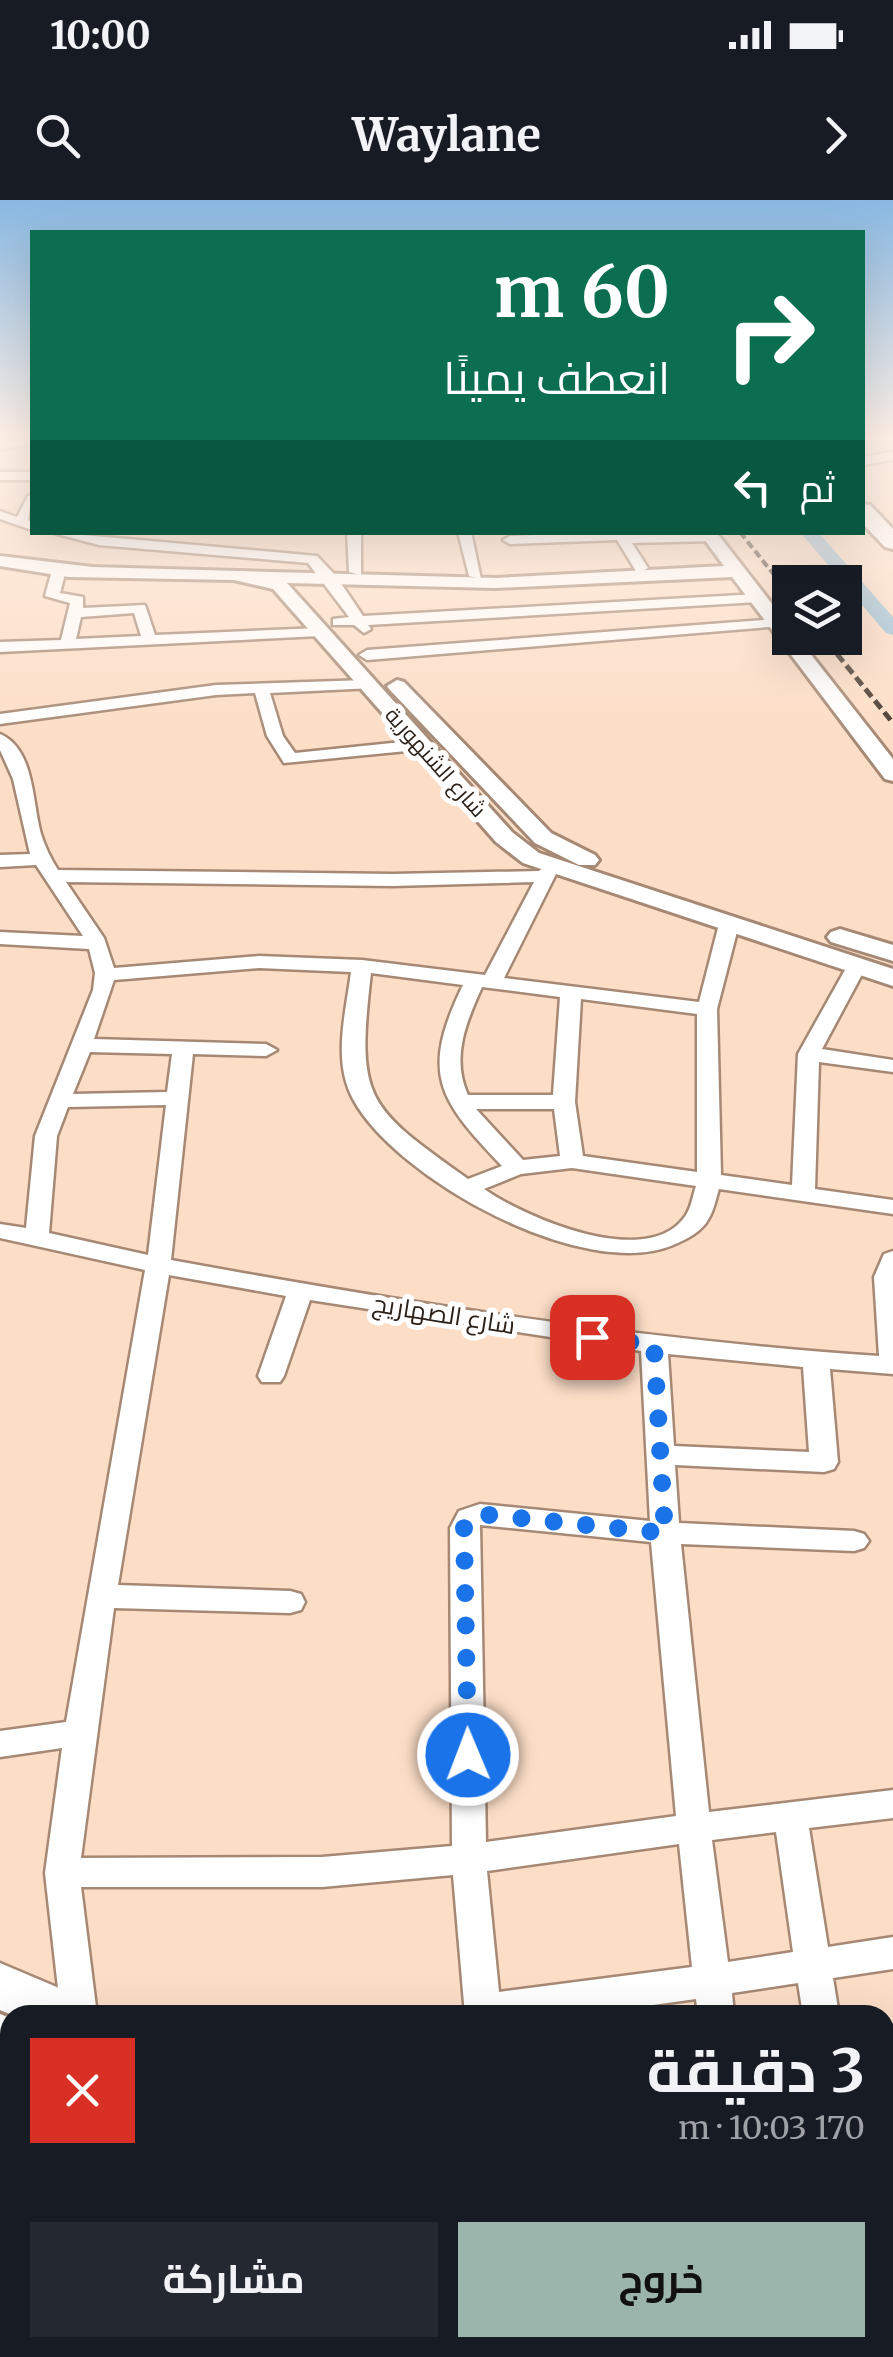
<!DOCTYPE html>
<html lang="ar">
<head>
<meta charset="utf-8">
<style>
  :root { --surface:#171b24; --page:#242831; --text:#f1f3f6; --muted:#9ea1a6; --accent:#9bb5ac }
  body { margin:0; font-family:Merriweather,Cairo,serif; background:var(--page); color:var(--text); direction:rtl; height:100vh; display:flex; flex-direction:column; font-size:38px; white-space:nowrap }
  * { box-sizing:border-box; margin:0 }
  p { font-size:32px; color:var(--muted) }
  .icon { flex:none; width:55px; height:55px; fill:none; stroke:currentColor; stroke-width:2; stroke-linecap:round; stroke-linejoin:round }
  .map { position:relative; flex:1; overflow:hidden; direction:ltr }
  .drawer { position:absolute; left:0px; top:1805px; width:895px; height:352px; display:flex; flex-direction:column; background:var(--surface); border-radius:30px 30px 0 0; box-shadow:0 10px 40px #0002; direction:rtl }
  .drawer>* { flex:none }
  .banner { position:absolute; left:30px; top:30px; width:835px; height:305px; border-radius:0px; box-shadow:0 10px 40px #0002; direction:rtl; background:#0b6e4f; color:#fff; overflow:hidden }
  .tools { position:absolute; left:772px; top:365px; display:grid; gap:20px }
  .tools a { display:grid; place-items:center; width:90px; height:90px; border-radius:0px; background:var(--surface); box-shadow:0 10px 40px #0002; font-size:50px }
  .pin { position:absolute; display:grid; place-items:center; width:85px; height:85px; color:#fff; margin:-42px; border-radius:20px; box-shadow:0 5px 15px #0006 }
  .me { position:absolute; width:110px; margin:-55px; rotate:359deg; stroke-linejoin:round; filter:drop-shadow(0 0 8px #0008) }
  .turn { display:flex; align-items:center; gap:35px; height:210px; padding:0 30px; font-size:45px }
  .turn .icon { width:130px; height:130px; stroke-width:2.5 }
  .turn b { display:block; font-size:70px; line-height:85px }
  .then { display:flex; align-items:center; height:95px; padding:0 30px; background:#0003; gap:20px; font-size:38px }
  .round { display:grid; place-items:center; flex:none; width:105px; height:105px; border-radius:0px; background:var(--page) }
  .summary { display:flex; align-items:center; justify-content:space-between; height:170px; padding:0 30px }
  h1 { font-size:60px; font-weight:700; line-height:75px }
  .primary-button { display:flex; gap:20px; margin-top:auto; padding:20px 30px }
  .primary-button a { flex:1; height:115px; border-radius:0px; background:var(--accent); color:#111; font-size:40px; font-weight:700; line-height:115px; text-align:center }
  .primary-button a+a { background:var(--page); color:var(--text) }
  .status { display:flex; justify-content:space-between; align-items:center; height:70px; padding:0 50px; background:var(--surface); direction:ltr }
  .status svg { height:28px; fill:currentColor }
  header { display:flex; justify-content:space-between; align-items:center; height:130px; padding:0 30px; background:var(--surface); font-size:45px; font-weight:700 }
  .map>svg:first-child { display:block }
  .lines { fill:none; stroke-linecap:round; stroke-linejoin:round }
  .canal { fill:#9abfd6; fill-rule:evenodd }
  .minor-casing { stroke:#a58975; stroke-width:5 }
  .tertiary-casing { stroke:#a58975; stroke-width:6 }
  .secondary-casing { stroke:#a58975; stroke-width:5 }
  .trunk-casing { stroke:#a58975; stroke-width:6 }
  .minor { fill:#fff; fill-rule:evenodd }
  .tertiary { fill:#fff; fill-rule:evenodd }
  .secondary { fill:#fff; fill-rule:evenodd }
  .trunk { fill:#fff; fill-rule:evenodd }
  .rail-far1 { stroke:#46392f; stroke-width:4; stroke-dasharray:8 4; stroke-linecap:butt }
  .rail { stroke:#46392f; stroke-width:5; stroke-dasharray:10 5; stroke-linecap:butt }
  .route { stroke:#1a73e8; stroke-width:18; stroke-dasharray:0 32.4 }
  .labels { text-anchor:middle; stroke-width:10; stroke-linejoin:round; paint-order:stroke }
  .far-street-label { font-size:22px; fill:#2c2119; stroke:#fff }
  .street-label { font-size:25px; fill:#2c2119; stroke:#fff }
</style>
</head>
<body>
<div class="status"><b>10:00</b><svg viewBox="0 0 49 12"><path d="M0 12V9h3v3zM5 12V6h3v6zM10 12V3h3v9zM15 12V0h3v12zM26 1h20v11H26zM47 4h2v5h-2z"/></svg></div>
<header><svg class="icon" aria-label="forward" viewBox="0 0 24 24"><path d="M9 5l7 7-7 7"/></svg>Waylane<svg class="icon" aria-label="search" viewBox="0 0 24 24"><circle cx="10" cy="10" r="6"/><path d="M15 15l6 6"/></svg></header>
<div class="map">
<svg width="893" height="2157" viewBox="0 0 893 2157">
  <rect width="100%" height="100%" fill="#fcdec7"/>
  <g class="lines">
    <!-- canal -->
    <path class="canal" d="M800,332H818L893,417V435L886,433Z"/>
    <!-- minor casing -->
    <g class="minor-casing">
      <path id="minor" d="M0,241L24,240L30,244L0,249Z
        M893,252V260L862,265V257Z
        M0,272H32V280H0Z
        M32,295L28,320L32,322V330L0,319V311L17,317L28,296Z
        M50,332L317,356L336,376L363,416L758,394L765,398L758,402L368,425L371,429L364,433L354,425H333V419L349,417L308,363L99,345Z
        M347,332H361V375L349,372Z
        M458,332H471L481,379L469,376Z
        M608,332L711,333L718,337L711,341L632,343L648,368L641,372L636,371L617,340L510,344L503,340L510,336Z
        M59,366L66,370L60,393L83,397V408L145,405L155,435L319,428L326,432L319,436L0,452V442L61,440L70,403L45,396L52,370ZM134,413L141,436L76,439L81,417Z
        M776,419L781,420V426L367,460L359,455L367,450Z
        M367,480L373,482V488L270,493L283,536L295,553L421,540L429,545L427,549L284,563L267,536L255,493L216,495L0,524V514L216,485Z
        M0,534C35,549 32,603 41,634C45,647 51,659 58,670L393,674L539,671L550,662L559,668L504,778L699,802L719,724L722,720H736L739,724L717,809L721,975L792,985L798,854L850,761L857,759L867,765L822,849L893,860V872L819,862L815,989L893,1000V1014L719,989C716,998 714,1010 709,1018C702,1032 687,1039 673,1045C584,1083 395,978 353,899C332,860 346,812 351,772L259,768L114,780L94,839L266,844L277,850L266,856L193,854L171,1060C406,1103 641,1140 879,1156L874,1077L884,1054L893,1051V1174L830,1169L838,1262L834,1269L824,1272L675,1265L679,1323L854,1331L864,1334L869,1341L864,1348L854,1351L681,1344L709,1612L893,1590V1618L809,1628L828,1747L893,1737V1769L833,1778L839,1815H803L798,1783L732,1793L734,1815H698L696,1799L581,1815H465L453,1675L322,1687H81L97,1815H61L45,1673L62,1548L0,1557V1531L66,1522L145,1070L0,1038V1024L26,1028L35,936L93,790L95,773L89,749L0,744V732L83,736L36,665L0,667V655L30,654L13,579L0,550ZM66,682L393,686L534,682L485,775L362,760L259,756L114,768L104,738ZM371,773L463,785C420,874 438,899 502,966L468,979C366,906 356,901 371,773ZM482,787L560,797L553,895H468C451,858 466,822 482,787ZM581,799L697,814V972L583,956L575,902ZM90,852L172,854L167,892L73,894ZM166,905L148,1055L49,1033L57,936L68,907ZM476,909H554L560,956L523,960ZM572,968L696,986C693,995 691,1008 686,1015C649,1072 524,1017 484,989L521,974ZM169,1075L286,1096L258,1176L262,1182H280L284,1176L310,1100L641,1151L650,1321L480,1304L459,1311L450,1328L452,1646L322,1657L81,1658L114,1408L290,1413L301,1410L305,1402L301,1394L290,1391L118,1385ZM668,1154L803,1167L809,1252L674,1246ZM480,1325L651,1342L676,1616L486,1642ZM776,1632L793,1752L728,1762L712,1640ZM679,1644L692,1767L499,1792L487,1671Z
        M0,2106L10,2110V2148H28L32,2157H0Z"/>
    </g>
    <!-- tertiary casing -->
    <g class="tertiary-casing">
      <path id="tertiary" d="M699,332H716L790,427V438H798L893,559V581L885,579L732,377L496,388L287,383L512,632L539,653L893,769V786L523,663L496,642L273,389L234,380L69,377L0,366V356L93,367L496,378L724,366Z
        M397,480L404,482L551,633L595,655L599,660L595,665H579L535,643L390,490L387,486Z
        M840,729L893,745V761L831,742L827,737L831,732Z
        M213,2148H267L268,2157H214Z"/>
    </g>
    <!-- secondary casing -->
    <g class="secondary-casing">
      <path id="secondary" d="M0,1763L85,1799L93,1815H12L0,1810Z
        M0,1814L10,1818V1866L0,1862Z
        M885,2102L893,2104V2157H877L863,2148H885Z
        M757,2148H848L851,2157H760Z"/>
    </g>
    <!-- trunk casing -->
    <g class="trunk-casing">
      <path id="trunk" d="M862,304L870,305L893,329V349L885,347L862,323Z"/>
    </g>
    <!-- minor -->
    <use href="#minor" class="minor"/>
    <!-- tertiary -->
    <use href="#tertiary" class="tertiary"/>
    <!-- secondary -->
    <use href="#secondary" class="secondary"/>
    <!-- trunk -->
    <use href="#trunk" class="trunk"/>
    <!-- rail-far1 -->
    <path class="rail-far1" d="M740,332L790,395
      M824,438L839,457"/>
    <!-- rail -->
    <path class="rail" d="M837,454L893,523"/>
  </g>
  <!-- sky -->
  <linearGradient id="sky" x2="0" y2="1"><stop stop-color="#89b8e1"/><stop offset="0.44" stop-color="#fef0e6"/><stop offset="1" stop-color="#fef0e6" stop-opacity="0"/></linearGradient>
  <rect width="893" height="541" fill="url(#sky)"/>
  <g class="lines">
    <!-- route -->
    <path class="route" d="M468,1555L464,1328L469,1318L480,1314L665,1333L654,1145L592,1137"/>
  </g>
  <g class="labels">
    <!-- far-street labels -->
    <g class="far-street-label">
      <text transform="translate(436 562) rotate(48)" y="8">شارع الشنهورية</text>
    </g>
    <!-- street labels -->
    <g class="street-label">
      <text transform="translate(444 1114) rotate(9)" y="9">شارع الصهاريج</text>
    </g>
  </g>
</svg>
<div class="tools">
<a><svg class="icon" aria-label="layers" viewBox="0 0 24 24"><path d="M12 4l9 5-9 5-9-5zM3 14l9 5 9-5"/></svg></a>
</div>
<div class="pin" style="left:592px;top:1137px;background:#d93025"><svg class="icon" aria-label="arrive" viewBox="0 0 24 24"><path d="M6 21V4h12l-3 4 3 4H6"/></svg></div>
<svg class="me" style="left:468px;top:1555px" viewBox="-20 -20 40 40"><circle r="17" fill="#1a73e8" stroke="#fff" stroke-width="3"/><path d="M0-11L8 9 0 5-8 9z" fill="#fff"/></svg>
<div class="banner">
<div class="turn"><svg class="icon" aria-label="right" viewBox="0 0 24 24"><path d="M7 20v-9h11M14 6l5 5-5 5"/></svg><div><b>60 m</b>انعطف يمينًا</div></div>
<div class="then">ثم<svg class="icon" aria-label="left" viewBox="0 0 24 24"><path d="M17 20v-9H6M10 6l-5 5 5 5"/></svg></div>
</div>
<section class="drawer">
<div class="summary"><div><h1>3 دقيقة</h1><p>170 m · 10:03</p></div><a class="round" style="background:#d93025;color:#fff"><svg class="icon" aria-label="close" viewBox="0 0 24 24"><path d="M6 6l12 12M18 6L6 18"/></svg></a></div>
<div class="primary-button"><a>خروج</a><a>مشاركة</a></div>
</section>
</div>
</body>
</html>
